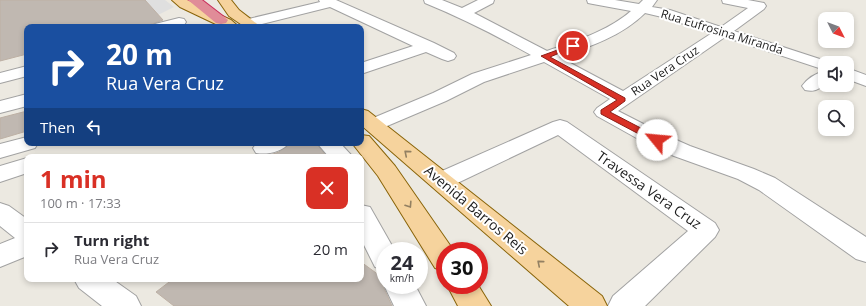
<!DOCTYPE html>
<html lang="en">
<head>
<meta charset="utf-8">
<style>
  :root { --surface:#fff; --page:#f2f2f3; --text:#2b2b33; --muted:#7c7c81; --line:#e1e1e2; --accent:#d93025 }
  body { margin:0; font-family:"Open Sans",sans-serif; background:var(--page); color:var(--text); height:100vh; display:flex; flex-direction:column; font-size:15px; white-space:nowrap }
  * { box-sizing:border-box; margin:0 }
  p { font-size:13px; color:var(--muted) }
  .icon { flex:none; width:22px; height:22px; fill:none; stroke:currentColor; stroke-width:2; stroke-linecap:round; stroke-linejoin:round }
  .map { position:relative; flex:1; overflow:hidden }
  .side { position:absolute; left:24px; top:154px; width:340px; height:128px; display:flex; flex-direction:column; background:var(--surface); border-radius:8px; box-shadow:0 2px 6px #0003 }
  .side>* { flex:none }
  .guide { position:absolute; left:24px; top:24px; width:340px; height:122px; border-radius:8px; box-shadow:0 2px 6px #0003; background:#1a4fa0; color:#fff; overflow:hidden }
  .needle { width:26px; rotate:132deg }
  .buttons { position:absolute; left:818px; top:12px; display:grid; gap:8px }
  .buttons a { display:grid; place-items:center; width:36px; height:36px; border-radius:8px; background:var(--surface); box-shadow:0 2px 6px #0003; font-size:20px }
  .speed { position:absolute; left:376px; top:242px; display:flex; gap:8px; font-size:20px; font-weight:700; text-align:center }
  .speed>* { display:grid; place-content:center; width:52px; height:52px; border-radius:50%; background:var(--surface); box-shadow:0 2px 6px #0003; line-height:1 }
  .speed small { font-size:10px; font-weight:400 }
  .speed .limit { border:6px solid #d22; background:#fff; color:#111 }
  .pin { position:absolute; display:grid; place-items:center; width:34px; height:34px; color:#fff; margin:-17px; border:2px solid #fff; border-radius:50%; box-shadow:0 1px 4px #0007 }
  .me { position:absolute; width:44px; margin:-22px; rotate:298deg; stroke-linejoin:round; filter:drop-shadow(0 0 3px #0008) }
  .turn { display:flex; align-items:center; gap:14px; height:84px; padding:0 16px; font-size:18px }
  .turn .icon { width:52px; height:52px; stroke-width:2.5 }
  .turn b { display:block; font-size:28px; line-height:34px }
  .then { display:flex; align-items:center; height:38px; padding:0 16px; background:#0003; gap:8px; font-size:15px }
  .round { display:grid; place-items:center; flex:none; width:42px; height:42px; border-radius:8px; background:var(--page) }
  .summary { display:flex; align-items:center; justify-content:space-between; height:68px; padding:0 16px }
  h1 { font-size:24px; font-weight:700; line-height:30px; color:var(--accent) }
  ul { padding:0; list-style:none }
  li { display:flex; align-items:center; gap:12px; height:52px; padding:0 16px; border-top:1px solid var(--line) }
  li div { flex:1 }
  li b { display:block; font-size:15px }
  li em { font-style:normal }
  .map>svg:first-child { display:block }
  .parking { fill:#dfdfdf }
  .building { fill:#c0b8b1; stroke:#bdb0a4 }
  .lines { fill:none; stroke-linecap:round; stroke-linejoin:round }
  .minor-casing { stroke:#a2a2a2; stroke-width:2 }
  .major-casing { stroke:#896409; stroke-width:2 }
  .highway-casing { stroke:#ca2e5d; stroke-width:2 }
  .minor { fill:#fff; fill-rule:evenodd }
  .major { fill:#f6d39d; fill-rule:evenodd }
  .highway { fill:#e08c98; fill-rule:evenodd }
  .oneway { stroke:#938062 }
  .route { fill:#d93025; stroke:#8d1f18 }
  .labels { text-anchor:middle; stroke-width:4; stroke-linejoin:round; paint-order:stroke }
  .far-street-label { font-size:12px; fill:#1b1b1b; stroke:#fff }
  .street-label { font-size:14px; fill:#1b1b1b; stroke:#fff }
</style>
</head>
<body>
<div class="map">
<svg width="866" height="306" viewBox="0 0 866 306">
  <rect width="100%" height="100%" fill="#ece9e1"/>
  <!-- parking -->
  <path class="parking" d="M145,0H165L174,7L158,15Z"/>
  <!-- building -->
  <path class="building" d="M0,0H145L163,20L144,27H27V54L0,61Z
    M27,111V131L0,139V118Z
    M290,143H316L327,157H253L257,155H270L279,152Z
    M361,262L383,278L385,282L383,286L392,306H174L156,292L173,279H361Z"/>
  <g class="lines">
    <!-- minor casing -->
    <g class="minor-casing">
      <path id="minor" d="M319,0H336L434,43L454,53L456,56L454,59L448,61L442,59L426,52L361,74V63L413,46L330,7L250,27L244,26L242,23L244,20L320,2Z
        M424,0H442L462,8L478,0H494L493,3L474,13L547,51C576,41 608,31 631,11L593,4L588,3L587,0H615L639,4L643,0H657L652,7L670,10L721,27L748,8L723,3L722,0H748L764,3L766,6L764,9L734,31L832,63H825V70L725,37L618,111L665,135L690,146L754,169L775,178L866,237V262L856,259L759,190L738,179L674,156L649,145L597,116L594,112L597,108L610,99L544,62L484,82L446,101L380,129L373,131L366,129L363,125L366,121L433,93L472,74L531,55C497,36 462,18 425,3ZM645,13L662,17L712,33L623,91L559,57C589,47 622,36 645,13Z
        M179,18L184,19L186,22L184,25L177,27H153L155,24Z
        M27,66V76L0,83V73Z
        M847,68L866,75V86L847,79Z
        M825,71V84C818,90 814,92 805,90L802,86C807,79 816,73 825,71Z
        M27,94V106L0,113V101Z
        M560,120L567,122L715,223L719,230L715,237L645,306H608L613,296L688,231L558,135L449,187L441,189L433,187L429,181L433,175L553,122Z
        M27,137V143H38L35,148L0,158V144Z
        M257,143H289C282,152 267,155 256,153L253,148Z
        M317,143H340L353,157H329Z
        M27,158V173L0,182V166Z
        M0,203L9,206L27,219V256L0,267V244L15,238L0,226Z
        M361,205L370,207L395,251H385V270L375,267L361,239Z
        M74,279H112L136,296L141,306H102L79,288Z
        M385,283V285H415L426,306H394L384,285Z"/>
    </g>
    <!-- major casing -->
    <g class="major-casing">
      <path id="major" d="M172,0H187L231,20L239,27H222L180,7Z
        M218,0H231L239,10L261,27H245L229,16Z
        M361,109L368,111L602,296L607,306H569L361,125Z
        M361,135L369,136L395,166L454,251H445V271L435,268L378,176L352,143H361Z
        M447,285H478L491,306H458Z"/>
    </g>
    <!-- highway casing -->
    <g class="highway-casing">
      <path id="highway" d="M188,0H202L228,20L226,23L221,24L216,23Z"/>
    </g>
    <!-- minor -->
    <use href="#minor" class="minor"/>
    <!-- major -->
    <use href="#major" class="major"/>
    <!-- highway -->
    <use href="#highway" class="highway"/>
  </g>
  <!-- one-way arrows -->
  <defs><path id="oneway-chevron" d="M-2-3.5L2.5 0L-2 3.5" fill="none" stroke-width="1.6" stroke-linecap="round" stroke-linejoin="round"/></defs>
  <g class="oneway">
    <use href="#oneway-chevron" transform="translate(407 153) rotate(-140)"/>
    <use href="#oneway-chevron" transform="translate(409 205) rotate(57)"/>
    <use href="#oneway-chevron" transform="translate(540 263) rotate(-140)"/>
  </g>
  <!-- route -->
  <path class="route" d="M571,45L576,46L550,57L625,98V101L610,112L660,138L662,140L660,142H654L601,114V110L617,100L541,56Z"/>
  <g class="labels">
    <!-- far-street labels -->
    <g class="far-street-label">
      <text transform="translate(722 32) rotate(17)" y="4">Rua Eufrosina Miranda</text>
      <text transform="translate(665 71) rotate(-34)" y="4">Rua Vera Cruz</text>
    </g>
    <!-- street labels -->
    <g class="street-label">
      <text transform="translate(649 190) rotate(35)" y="5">Travessa Vera Cruz</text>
      <text transform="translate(476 210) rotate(40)" y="5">Avenida Barros Reis</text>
    </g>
  </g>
</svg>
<div class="buttons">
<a><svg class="needle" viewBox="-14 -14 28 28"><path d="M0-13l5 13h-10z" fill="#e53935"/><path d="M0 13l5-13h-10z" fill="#7c7c81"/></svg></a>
<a><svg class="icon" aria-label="sound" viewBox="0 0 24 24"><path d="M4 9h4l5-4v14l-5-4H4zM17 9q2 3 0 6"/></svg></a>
<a><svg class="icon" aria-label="search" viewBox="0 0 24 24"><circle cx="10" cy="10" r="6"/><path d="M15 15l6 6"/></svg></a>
</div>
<div class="speed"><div>24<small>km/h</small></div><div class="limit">30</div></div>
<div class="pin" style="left:573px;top:46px;background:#d93025"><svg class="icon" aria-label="arrive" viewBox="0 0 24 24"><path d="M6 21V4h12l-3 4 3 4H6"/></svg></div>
<svg class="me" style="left:657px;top:140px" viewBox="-20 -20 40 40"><circle r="19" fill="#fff"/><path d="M0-13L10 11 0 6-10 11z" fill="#d93025"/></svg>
<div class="guide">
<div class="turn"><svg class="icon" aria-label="right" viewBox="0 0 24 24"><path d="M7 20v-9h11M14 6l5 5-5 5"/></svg><div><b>20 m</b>Rua Vera Cruz</div></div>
<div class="then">Then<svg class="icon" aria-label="left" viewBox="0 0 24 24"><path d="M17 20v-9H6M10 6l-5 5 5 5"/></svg></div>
</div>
<section class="side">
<div class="summary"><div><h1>1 min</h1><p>100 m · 17:33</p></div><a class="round" style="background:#d93025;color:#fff"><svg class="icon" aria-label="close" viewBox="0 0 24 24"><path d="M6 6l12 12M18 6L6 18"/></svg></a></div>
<ul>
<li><svg class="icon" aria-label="right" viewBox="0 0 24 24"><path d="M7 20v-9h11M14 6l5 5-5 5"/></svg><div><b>Turn right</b><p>Rua Vera Cruz</p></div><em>20 m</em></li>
</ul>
</section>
</div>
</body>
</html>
